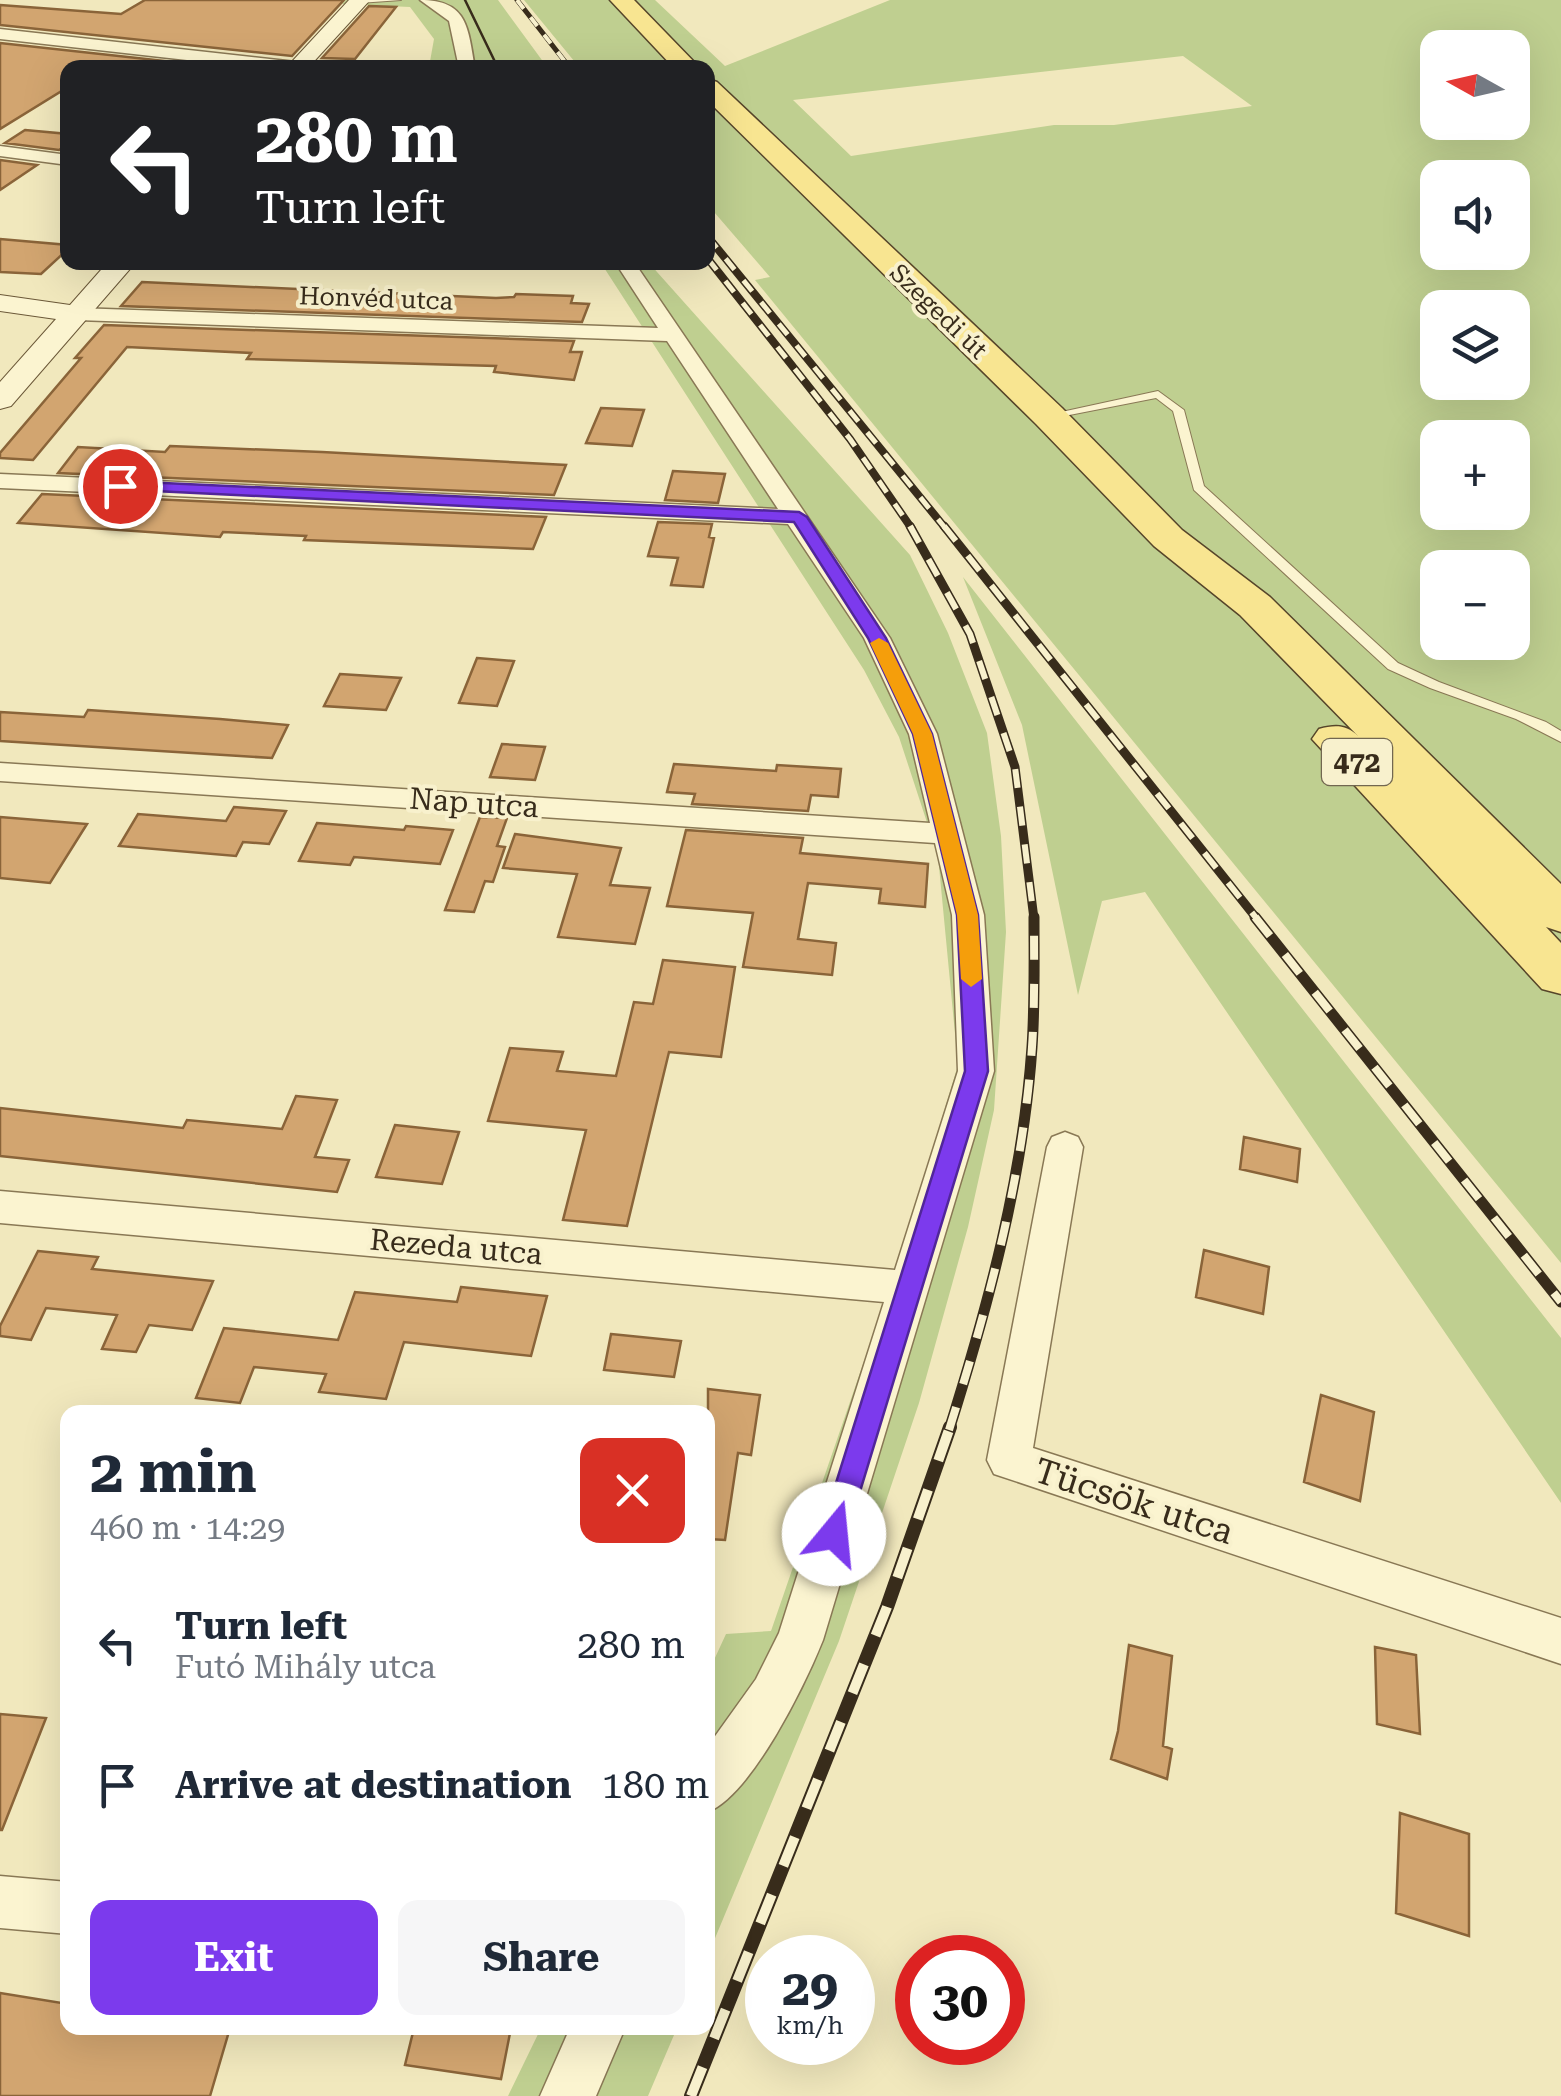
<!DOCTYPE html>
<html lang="en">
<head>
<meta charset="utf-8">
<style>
  :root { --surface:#fff; --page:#f6f6f7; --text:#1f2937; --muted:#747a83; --accent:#7c3aed }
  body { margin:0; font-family:"Roboto Serif",serif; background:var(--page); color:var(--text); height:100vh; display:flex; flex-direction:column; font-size:38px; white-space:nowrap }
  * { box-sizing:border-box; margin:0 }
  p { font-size:32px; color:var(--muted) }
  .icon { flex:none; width:55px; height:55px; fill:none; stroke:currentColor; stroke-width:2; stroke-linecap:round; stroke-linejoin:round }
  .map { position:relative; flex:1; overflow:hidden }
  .details { position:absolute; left:60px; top:1405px; width:655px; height:630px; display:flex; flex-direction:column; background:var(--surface); border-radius:20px; box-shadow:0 10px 40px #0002 }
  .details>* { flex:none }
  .top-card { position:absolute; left:60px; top:60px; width:655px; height:210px; border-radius:20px; box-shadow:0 10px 40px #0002; background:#202124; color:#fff; overflow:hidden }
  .needle { width:65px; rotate:278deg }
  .fabs { position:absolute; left:1420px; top:30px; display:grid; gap:20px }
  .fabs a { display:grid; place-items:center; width:110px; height:110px; border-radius:20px; background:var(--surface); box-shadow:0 10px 40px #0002; font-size:50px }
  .speed { position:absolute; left:745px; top:1935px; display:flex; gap:20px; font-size:50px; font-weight:700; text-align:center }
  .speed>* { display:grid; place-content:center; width:130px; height:130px; border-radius:50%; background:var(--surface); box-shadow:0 10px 40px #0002; line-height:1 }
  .speed small { font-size:25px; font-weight:400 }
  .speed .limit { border:15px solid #d22; background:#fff; color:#111 }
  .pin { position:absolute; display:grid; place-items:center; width:85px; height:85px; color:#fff; margin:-42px; border:5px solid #fff; border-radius:50%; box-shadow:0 2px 10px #0007 }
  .me { position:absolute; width:110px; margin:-55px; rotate:17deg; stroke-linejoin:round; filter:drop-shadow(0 0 8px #0008) }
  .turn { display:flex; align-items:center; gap:35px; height:210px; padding:0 30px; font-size:45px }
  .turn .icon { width:130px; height:130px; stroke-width:2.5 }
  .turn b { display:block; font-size:70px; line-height:85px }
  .round { display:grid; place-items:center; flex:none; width:105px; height:105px; border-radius:20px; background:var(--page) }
  .summary { display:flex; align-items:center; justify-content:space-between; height:170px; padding:0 30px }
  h1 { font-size:60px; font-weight:700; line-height:75px }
  .button { display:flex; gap:20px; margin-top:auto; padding:20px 30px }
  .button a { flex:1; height:115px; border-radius:20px; background:var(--accent); color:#fff; font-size:40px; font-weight:700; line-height:115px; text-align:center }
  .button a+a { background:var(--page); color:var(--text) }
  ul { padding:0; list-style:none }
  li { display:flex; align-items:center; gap:30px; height:140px; padding:0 30px }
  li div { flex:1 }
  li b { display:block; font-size:38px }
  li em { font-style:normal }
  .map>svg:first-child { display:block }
  .green { fill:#bfcf90; fill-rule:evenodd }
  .building { fill:#d2a570; stroke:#8a6439; stroke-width:2.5 }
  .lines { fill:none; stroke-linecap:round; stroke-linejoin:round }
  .lane-casing { stroke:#897855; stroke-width:2 }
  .street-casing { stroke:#897855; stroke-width:3 }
  .secondary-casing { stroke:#6b5838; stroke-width:2 }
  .primary-casing { stroke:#56452a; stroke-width:3 }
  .lane { fill:#fbf4d0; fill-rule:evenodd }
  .street { fill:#fbf4d0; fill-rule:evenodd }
  .secondary { fill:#fbf4d0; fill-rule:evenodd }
  .primary { fill:#f8e591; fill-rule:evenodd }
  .tram { stroke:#382c1b; stroke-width:2.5 }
  .rail-far4-casing { stroke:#382c1b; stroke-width:5 }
  .rail-far3-casing { stroke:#382c1b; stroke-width:8 }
  .rail-far2-casing { stroke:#382c1b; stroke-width:9 }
  .rail-far1-casing { stroke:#382c1b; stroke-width:11 }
  .rail-casing { stroke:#382c1b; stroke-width:14 }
  .rail-far4 { stroke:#f8f1cd; stroke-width:4; stroke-dasharray:11; stroke-linecap:butt }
  .rail-far3 { stroke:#f8f1cd; stroke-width:5; stroke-dasharray:14; stroke-linecap:butt }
  .rail-far2 { stroke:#f8f1cd; stroke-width:6; stroke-dasharray:19; stroke-linecap:butt }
  .rail-far1 { stroke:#f8f1cd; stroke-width:8; stroke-dasharray:24; stroke-linecap:butt }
  .rail { stroke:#f8f1cd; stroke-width:10; stroke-dasharray:31; stroke-linecap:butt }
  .route { fill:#7c3aed; stroke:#51269a; stroke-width:2.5 }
  .slow { fill:#f59e0b }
  .labels { text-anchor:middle; stroke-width:8; stroke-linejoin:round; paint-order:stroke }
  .far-street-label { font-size:25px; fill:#382c1b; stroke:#f8f1cd }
  .shield { fill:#f8f1cd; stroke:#726750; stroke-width:2.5 }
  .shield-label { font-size:28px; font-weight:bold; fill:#382c1b }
  .street-label { font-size:30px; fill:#382c1b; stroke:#f8f1cd }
  .near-street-label { font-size:35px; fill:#382c1b; stroke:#f8f1cd }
</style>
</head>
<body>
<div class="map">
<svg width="1561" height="2096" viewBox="0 0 1561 2096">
  <rect width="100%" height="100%" fill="#f1e8bd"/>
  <!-- green -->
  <path class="green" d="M346,0H498L547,67H429L434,39L410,7L342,4Z
    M524,0H655L725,66L890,0H1561V1263L755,280L770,277L708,205V68L579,67ZM1438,48H1512V122H1438ZM1183,56L1252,106L1114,125H1054L851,156L793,100ZM1438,178H1512V252H1438ZM1438,308H1512V382H1438ZM1438,438H1512V512H1438ZM1438,568H1512V642H1438Z
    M601,263H649L910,555L948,633L987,733L1001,836L1006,932L994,1110L968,1227L919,1403L839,1641L708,1955V1673L726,1634L771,1631L902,1251L958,1065L938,856L899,737L864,670Z
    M963,577L1561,1338V1503L1145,892L1102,901L1078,995L1022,725Z
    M541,2028H677L648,2096H508Z"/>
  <!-- building -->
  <path class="building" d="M145,0H344L292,56L0,25V5L121,14Z
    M369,6L396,7L355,59L322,58Z
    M0,43L201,65L68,68V87L0,129Z
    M25,130L68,134V144L59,150L5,143Z
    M0,160L37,165L0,190Z
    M0,239L68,245V249L41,274L0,272Z
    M142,282L496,298L514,297L516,294L573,296L571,303L589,304L582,322L121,306Z
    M104,325L574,341L570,352H582L574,380L494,372L496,366L247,359L251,353L127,347L33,460L0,458V453L81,358H75Z
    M601,408L644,410L632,446L586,443Z
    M170,446L322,452L566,465L554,495L58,473L78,447L165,452Z
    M673,471L725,474L718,503L665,500Z
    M42,494L546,517L533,549L304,540L306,536L223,532L220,537L18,523Z
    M658,522L712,524L709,537L714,538L703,587L671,585L678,558L648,556Z
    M477,658L514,661L497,706L459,703Z
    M340,674L401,678L386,710L324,706Z
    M88,710L220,719L288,725L272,758L0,741V712L84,717Z
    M502,744L545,747L535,780L490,777Z
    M674,764L776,771L777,765L841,769L838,797L811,795L808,811L692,804L695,794L667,792Z
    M234,807L286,811L269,844L243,842L236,856L119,846L138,814L226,821Z
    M0,817L87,824L50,883L0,878Z
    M480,817L507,818L497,846L505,847L493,882L485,881L474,912L445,910Z
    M317,823L404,830L406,826L453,830L440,864L354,857L350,865L299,861Z
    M686,830L803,838L800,853L928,864L925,907L879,903L881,889L808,883L798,939L836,943L832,975L743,967L753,913L667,906Z
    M515,834L621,848L610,885L650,888L635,944L558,937L577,874L503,868Z
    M663,960L735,967L721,1057L669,1052L627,1226L563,1220L586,1130L488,1121L510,1048L563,1052L557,1071L616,1076L634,1002L653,1004Z
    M296,1096L337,1100L315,1157L349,1160L337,1192L0,1156V1108L183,1128L187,1120L282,1129Z
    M395,1125L459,1132L442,1184L376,1177Z
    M1244,1137L1300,1149L1297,1182L1240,1169Z
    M1204,1250L1269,1267L1263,1314L1196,1297Z
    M38,1251L98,1257L92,1269L213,1281L192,1330L149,1325L136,1352L102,1349L117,1315L46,1308L31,1340L0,1336V1326Z
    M461,1287L547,1296L531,1356L404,1342L386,1399L319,1392L326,1374L254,1367L240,1403L196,1398L224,1328L338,1340L355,1292L457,1302Z
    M611,1334L681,1341L674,1377L604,1370Z
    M708,1389L760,1395L751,1455L738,1453L725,1540L708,1539Z
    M1321,1395L1374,1412L1360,1501L1304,1482Z
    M1129,1645L1172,1656L1163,1746L1172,1749L1167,1779L1111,1759L1118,1731Z
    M1375,1647L1416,1655L1420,1734L1377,1724Z
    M0,1714L46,1718L2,1830H0Z
    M1400,1813L1469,1834V1936L1396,1913Z
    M0,1993L68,2004V2028H230L210,2096H0Z
    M414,2028H511L501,2079L405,2065Z"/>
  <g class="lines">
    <!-- lane casing -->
    <g class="lane-casing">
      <path id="lane" d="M401,0L359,3L355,1L356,0Z
        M1158,391L1184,410L1204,486L1398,663L1439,682L1546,722L1561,731V742L1516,719L1430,688L1388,669L1194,490L1173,411L1156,398L1049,419L1043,416Z"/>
    </g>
    <!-- street casing -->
    <g class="street-casing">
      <path id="street" d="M420,0C468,0 468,28 475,68H459L449,21Z
        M0,29L296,62L304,67L258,68L0,39Z
        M0,146L68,155V165L0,156Z
        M615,262H634L890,638L937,734L984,915L994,1071L823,1640C805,1685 752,1794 708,1812V1746L756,1679L779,1633L884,1302L0,1223V1191L895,1270L958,1071L952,915L935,843L0,781V763L930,823L909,734L864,638L788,524L0,488V474L778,509L667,341L77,320L67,314L77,308L658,328Z
        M1065,1132L1078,1137L1083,1147L1033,1448L1561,1618V1664L994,1474L987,1460L1047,1147L1052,1137Z
        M0,1876L68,1882V1934L0,1928Z
        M570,2028H625L596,2096H540Z"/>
    </g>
    <!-- secondary casing -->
    <g class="secondary-casing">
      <path id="secondary" d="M349,0H370L308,68H286Z
        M108,262H136L11,406L0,409V382L56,319L0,311V295L70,305Z"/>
    </g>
    <!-- primary casing -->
    <g class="primary-casing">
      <path id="primary" d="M610,0H634L700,68H674Z
        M708,79L717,82L1062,408L1182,530L1270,597L1561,884V932L1546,927L1561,943V994L1542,989L1312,739L1319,729C1334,725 1346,724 1358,736L1240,615L1154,546L1036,424L708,101Z"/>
    </g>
    <!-- lane -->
    <use href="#lane" class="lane"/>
    <!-- street -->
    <use href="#street" class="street"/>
    <!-- secondary -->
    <use href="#secondary" class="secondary"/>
    <!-- primary -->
    <use href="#primary" class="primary"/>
    <!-- tram -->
    <path class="tram" d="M465,0L498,68"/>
    <!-- rail-far4 casing -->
    <g class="rail-far4-casing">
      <path id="rail-far4" d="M517,0L570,68"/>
    </g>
    <!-- rail-far3 casing -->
    <g class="rail-far3-casing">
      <path id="rail-far3" d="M708,237L946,529
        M708,259L850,439L912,529"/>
    </g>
    <!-- rail-far2 casing -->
    <g class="rail-far2-casing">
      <path id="rail-far2" d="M910,526L970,634L1015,767L1034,919
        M944,526L1257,919"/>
    </g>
    <!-- rail-far1 casing -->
    <g class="rail-far1-casing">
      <path id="rail-far1" d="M1255,917L1561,1302
        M949,1430C988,1306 1023,1178 1032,1047C1035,1004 1034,960 1034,917"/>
    </g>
    <!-- rail casing -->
    <g class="rail-casing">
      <path id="rail" d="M691,2096L887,1607L950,1427"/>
    </g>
    <!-- rail-far4 -->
    <use href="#rail-far4" class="rail-far4"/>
    <!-- rail-far3 -->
    <use href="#rail-far3" class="rail-far3"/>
    <!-- rail-far2 -->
    <use href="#rail-far2" class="rail-far2"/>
    <!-- rail-far1 -->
    <use href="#rail-far1" class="rail-far1"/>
    <!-- rail -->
    <use href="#rail" class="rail"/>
  </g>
  <!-- route -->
  <path class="route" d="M120,481L799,512L807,517L886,638L932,734L978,915L988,1071L844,1544L834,1548L824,1544L820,1534L965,1071L957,915L913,734L868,638L794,522L114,489L112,486Z"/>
  <!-- slow -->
  <path class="slow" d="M879,638L888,643L932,734L978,915L982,979L971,987L961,979L957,915L913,734L870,643Z"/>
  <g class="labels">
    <!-- far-street labels -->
    <g class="far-street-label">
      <text transform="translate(376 298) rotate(2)" y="9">Honvéd utca</text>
      <text transform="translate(939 311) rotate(44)" y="9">Szegedi út</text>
    </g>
    <!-- shield labels -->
    <rect class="shield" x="1322" y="739" width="70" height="46" rx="8"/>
    <g class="shield-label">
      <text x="1357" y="772">472</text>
    </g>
    <!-- street labels -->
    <g class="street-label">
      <text transform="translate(474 803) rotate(4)" y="10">Nap utca</text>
      <text transform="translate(456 1247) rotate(5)" y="10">Rezeda utca</text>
    </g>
    <!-- near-street labels -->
    <g class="near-street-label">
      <text transform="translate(1134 1501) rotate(18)" y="12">Tücsök utca</text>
    </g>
  </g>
</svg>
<div class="fabs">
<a><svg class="needle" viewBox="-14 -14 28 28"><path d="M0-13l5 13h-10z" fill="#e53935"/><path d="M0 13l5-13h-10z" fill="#747a83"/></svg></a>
<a><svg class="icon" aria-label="sound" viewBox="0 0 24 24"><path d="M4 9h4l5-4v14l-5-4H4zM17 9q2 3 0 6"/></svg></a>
<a><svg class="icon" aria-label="layers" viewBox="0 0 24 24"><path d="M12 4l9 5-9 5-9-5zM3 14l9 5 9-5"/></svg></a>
<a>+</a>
<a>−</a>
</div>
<div class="speed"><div>29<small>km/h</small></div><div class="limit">30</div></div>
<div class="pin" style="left:120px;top:486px;background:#d93025"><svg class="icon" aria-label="arrive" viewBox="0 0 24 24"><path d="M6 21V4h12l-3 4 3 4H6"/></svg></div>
<svg class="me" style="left:834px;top:1534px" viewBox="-20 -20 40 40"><circle r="19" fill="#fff"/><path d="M0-13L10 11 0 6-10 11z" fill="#7c3aed"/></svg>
<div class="top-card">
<div class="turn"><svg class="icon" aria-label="left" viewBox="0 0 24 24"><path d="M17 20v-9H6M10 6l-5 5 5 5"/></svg><div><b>280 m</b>Turn left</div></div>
</div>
<section class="details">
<div class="summary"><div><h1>2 min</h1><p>460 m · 14:29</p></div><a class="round" style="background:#d93025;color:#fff"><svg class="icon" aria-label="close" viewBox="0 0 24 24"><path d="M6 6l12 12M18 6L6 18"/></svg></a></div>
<ul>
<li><svg class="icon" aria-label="left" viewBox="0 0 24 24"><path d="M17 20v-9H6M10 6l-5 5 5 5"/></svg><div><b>Turn left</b><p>Futó Mihály utca</p></div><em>280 m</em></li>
<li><svg class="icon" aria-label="arrive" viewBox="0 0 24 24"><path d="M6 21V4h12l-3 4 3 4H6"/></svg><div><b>Arrive at destination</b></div><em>180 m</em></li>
</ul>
<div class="button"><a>Exit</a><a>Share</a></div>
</section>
</div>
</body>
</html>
